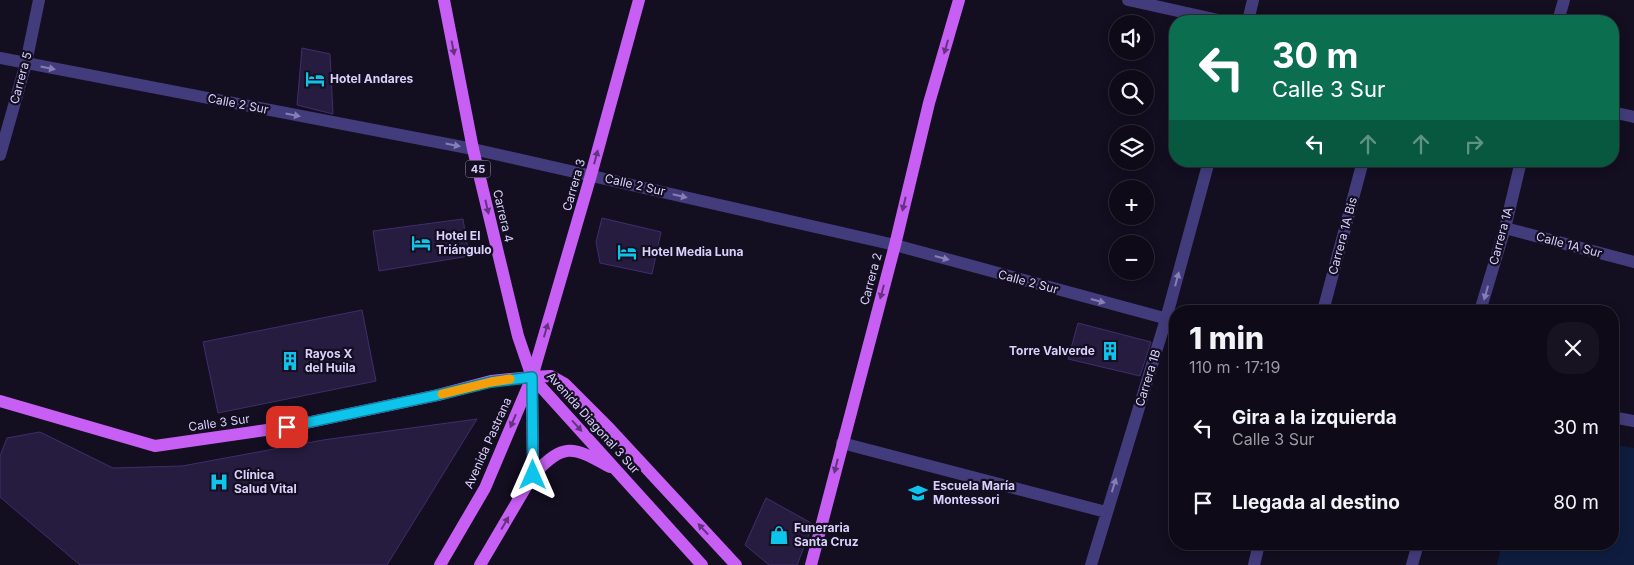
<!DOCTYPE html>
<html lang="es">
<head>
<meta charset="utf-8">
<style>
  :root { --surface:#0e0a18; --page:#171321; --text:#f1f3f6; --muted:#9b9aa2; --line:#2e2b37 }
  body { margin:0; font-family:Inter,sans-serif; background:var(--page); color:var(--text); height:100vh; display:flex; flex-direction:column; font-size:19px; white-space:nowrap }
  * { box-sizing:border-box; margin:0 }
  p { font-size:16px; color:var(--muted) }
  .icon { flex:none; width:28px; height:28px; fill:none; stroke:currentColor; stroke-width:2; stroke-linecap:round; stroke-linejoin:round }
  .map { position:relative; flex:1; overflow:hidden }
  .details { position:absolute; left:1169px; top:305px; width:450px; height:245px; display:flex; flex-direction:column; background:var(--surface); border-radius:20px; box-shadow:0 2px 12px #0003,0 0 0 1px var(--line) }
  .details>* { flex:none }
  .hud { position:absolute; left:1169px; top:15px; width:450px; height:152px; border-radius:20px; box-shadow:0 2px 12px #0003,0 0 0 1px var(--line); background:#0b6e4f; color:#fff; overflow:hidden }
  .fabs { position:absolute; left:1109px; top:15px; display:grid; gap:10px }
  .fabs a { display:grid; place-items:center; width:45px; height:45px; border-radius:50%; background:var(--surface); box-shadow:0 2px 12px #0003,0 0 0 1px var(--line); font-size:25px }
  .pin { position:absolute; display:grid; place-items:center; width:42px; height:42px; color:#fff; margin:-21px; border-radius:10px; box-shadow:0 2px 8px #0006 }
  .me { position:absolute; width:55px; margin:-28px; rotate:0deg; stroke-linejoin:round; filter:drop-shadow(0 0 4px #0008) }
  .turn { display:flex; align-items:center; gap:18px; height:105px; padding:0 20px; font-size:22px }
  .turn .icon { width:65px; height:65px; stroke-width:2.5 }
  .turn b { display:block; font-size:35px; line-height:42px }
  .lanes { display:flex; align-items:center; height:48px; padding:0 20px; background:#0003; justify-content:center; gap:25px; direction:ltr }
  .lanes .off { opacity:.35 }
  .round { display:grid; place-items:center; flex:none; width:52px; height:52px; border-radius:20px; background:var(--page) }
  .overview { display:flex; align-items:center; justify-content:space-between; height:85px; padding:0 20px }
  h1 { font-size:30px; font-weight:800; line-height:38px }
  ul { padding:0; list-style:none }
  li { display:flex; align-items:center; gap:15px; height:75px; padding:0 20px }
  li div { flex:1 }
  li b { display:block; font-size:19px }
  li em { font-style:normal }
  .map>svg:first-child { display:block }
  .water { fill:#0e1d3f }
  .building { fill:#261c40; stroke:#3f2f6b }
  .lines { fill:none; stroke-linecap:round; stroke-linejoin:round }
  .minor { stroke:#433c7c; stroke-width:12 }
  .major { stroke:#c85ff5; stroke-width:12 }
  .oneway { fill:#643280 }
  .oneway2 { fill:#867fb6 }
  .route-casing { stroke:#0a7f98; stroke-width:12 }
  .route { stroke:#0fc4ea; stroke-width:9 }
  .slow { stroke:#f59e0b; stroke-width:9 }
  .labels { text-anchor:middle; stroke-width:4.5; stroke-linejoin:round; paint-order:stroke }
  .shield { fill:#130e20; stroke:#9e96ba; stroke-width:1 }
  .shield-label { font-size:11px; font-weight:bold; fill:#d9d1fc }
  .street-label { font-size:12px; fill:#d9d1fc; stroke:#130e20 }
  .poi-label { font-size:12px; font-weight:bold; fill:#d9d1fc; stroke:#130e20; text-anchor:start }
</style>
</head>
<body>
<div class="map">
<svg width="1634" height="565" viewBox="0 0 1634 565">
  <rect width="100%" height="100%" fill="#130e20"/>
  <!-- water -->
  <path class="water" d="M1613,444L1634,448V565H1497L1501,548L1488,544H1612Z"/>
  <!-- building -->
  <path class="building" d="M302,48L330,54L333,114L297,105Z
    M602,218L661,232L652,274L600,263L596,242Z
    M463,219L469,256L379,271L373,231Z
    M362,310L376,381L218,413L203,342Z
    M1078,323L1151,342L1140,376L1068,359Z
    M477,419L387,565H80L0,497V456L7,438L40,432L113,468L182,466L323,440Z
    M766,498L813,524L797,565H769L745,545Z"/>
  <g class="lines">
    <!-- minor -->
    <path class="minor" d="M1128,0L1223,21
      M1248,21L1253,0
      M1558,21L1564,0
      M0,58L473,149L895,245L1175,321
      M1612,112L1634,117
      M0,155L26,63L39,0
      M1505,228L1634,262
      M1323,311L1363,161
      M1480,311L1505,228L1521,161
      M1612,417L1634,421
      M842,443L1106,512
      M1091,565L1166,319L1209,161
      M1254,565L1259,544
      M1412,565L1418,544"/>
    <!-- major -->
    <path class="major" d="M444,0L473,149L518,336L532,377L533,475L480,565
      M532,377L702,565
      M0,401L155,446L287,427L438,395L491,381L532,377L551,376L565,384L609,428L736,565
      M533,475C565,441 573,447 610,467
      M440,565L485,488L532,377L591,175L639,0
      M811,565L895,245L929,103L959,0"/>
  </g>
  <!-- one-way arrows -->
  <defs><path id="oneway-solid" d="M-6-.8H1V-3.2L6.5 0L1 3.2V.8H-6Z" transform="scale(1.25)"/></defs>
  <g class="oneway">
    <use href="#oneway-solid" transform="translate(946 47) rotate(106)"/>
    <use href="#oneway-solid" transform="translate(453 48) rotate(79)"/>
    <use href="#oneway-solid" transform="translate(596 157) rotate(-75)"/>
    <use href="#oneway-solid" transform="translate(904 204) rotate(103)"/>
    <use href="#oneway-solid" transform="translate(487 207) rotate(77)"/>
    <use href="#oneway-solid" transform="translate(882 292) rotate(105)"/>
    <use href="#oneway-solid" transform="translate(546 330) rotate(-74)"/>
    <use href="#oneway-solid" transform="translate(513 421) rotate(113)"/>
    <use href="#oneway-solid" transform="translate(577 426) rotate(48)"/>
    <use href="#oneway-solid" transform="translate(836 466) rotate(104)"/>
    <use href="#oneway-solid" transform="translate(505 523) rotate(-60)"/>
    <use href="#oneway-solid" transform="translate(703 529) rotate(-133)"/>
  </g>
  <g class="oneway2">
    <use href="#oneway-solid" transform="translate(48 68) rotate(11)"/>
    <use href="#oneway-solid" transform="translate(293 115) rotate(11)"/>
    <use href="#oneway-solid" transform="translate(453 145) rotate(11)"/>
    <use href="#oneway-solid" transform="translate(680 196) rotate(13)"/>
    <use href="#oneway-solid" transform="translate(942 258) rotate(15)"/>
    <use href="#oneway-solid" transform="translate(1177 279) rotate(-75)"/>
    <use href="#oneway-solid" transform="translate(1486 293) rotate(106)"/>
    <use href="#oneway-solid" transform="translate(1098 301) rotate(15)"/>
    <use href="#oneway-solid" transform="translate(1114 485) rotate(-73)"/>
  </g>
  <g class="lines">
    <!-- route casing -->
    <g class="route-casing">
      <path id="route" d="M287,427L438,395L491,382L532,377L533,475"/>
    </g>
    <!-- route -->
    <use href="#route" class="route"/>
    <!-- slow -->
    <path class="slow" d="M442,394L491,382L510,379"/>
  </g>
  <!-- icons -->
  <defs>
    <g id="hotel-bare" transform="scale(1.5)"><path d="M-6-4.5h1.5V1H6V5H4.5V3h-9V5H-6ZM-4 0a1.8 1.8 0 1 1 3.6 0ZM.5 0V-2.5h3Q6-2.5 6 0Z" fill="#0fc4ea" stroke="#130e20" stroke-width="2.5" paint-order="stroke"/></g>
    <g id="building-bare" transform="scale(1.5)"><path d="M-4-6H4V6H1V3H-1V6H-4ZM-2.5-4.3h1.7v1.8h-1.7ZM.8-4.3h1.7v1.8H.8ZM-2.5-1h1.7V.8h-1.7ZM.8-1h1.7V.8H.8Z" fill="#0fc4ea" stroke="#130e20" stroke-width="2.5" paint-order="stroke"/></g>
    <g id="hospital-bare" transform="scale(1.5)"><path d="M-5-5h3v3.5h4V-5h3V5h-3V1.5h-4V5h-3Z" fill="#0fc4ea" stroke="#130e20" stroke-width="2.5" paint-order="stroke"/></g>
    <g id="school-bare" transform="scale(1.5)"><path d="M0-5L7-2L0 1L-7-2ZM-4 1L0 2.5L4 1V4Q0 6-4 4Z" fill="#0fc4ea" stroke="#130e20" stroke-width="2.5" paint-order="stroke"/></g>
    <g id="shop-bare" transform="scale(1.5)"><path d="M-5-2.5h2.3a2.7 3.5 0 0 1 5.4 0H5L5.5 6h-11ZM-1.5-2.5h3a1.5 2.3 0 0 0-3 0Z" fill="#0fc4ea" stroke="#130e20" stroke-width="2.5" paint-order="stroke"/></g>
  </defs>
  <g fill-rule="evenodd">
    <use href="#hotel-bare" x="315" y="79"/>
    <use href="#hotel-bare" x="421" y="243"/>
    <use href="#hotel-bare" x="627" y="252"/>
    <use href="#building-bare" x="1110" y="351"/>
    <use href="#building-bare" x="290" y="361"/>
    <use href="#hospital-bare" x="219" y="482"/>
    <use href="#school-bare" x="918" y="493"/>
    <use href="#shop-bare" x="779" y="535"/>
  </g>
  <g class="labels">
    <!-- shield labels -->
    <rect class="shield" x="465.5" y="160.5" width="25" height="17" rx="4"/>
    <g class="shield-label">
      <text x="478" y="173">45</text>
    </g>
    <!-- street labels -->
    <g class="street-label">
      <text transform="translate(21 78) rotate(-75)" y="4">Carrera 5</text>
      <text transform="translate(238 104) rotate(11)" y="4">Calle 2 Sur</text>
      <text transform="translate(574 185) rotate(-74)" y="4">Carrera 3</text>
      <text transform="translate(635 185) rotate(13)" y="4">Calle 2 Sur</text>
      <text transform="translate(503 216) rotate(77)" y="4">Carrera 4</text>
      <text transform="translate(1343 236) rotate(-75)" y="4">Carrera 1A Bis</text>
      <text transform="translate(1501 236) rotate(-75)" y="4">Carrera 1A</text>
      <text transform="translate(1569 245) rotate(15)" y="4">Calle 1A Sur</text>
      <text transform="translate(871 279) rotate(-75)" y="4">Carrera 2</text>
      <text transform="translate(1028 282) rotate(15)" y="4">Calle 2 Sur</text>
      <text transform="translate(1148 378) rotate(-73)" y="4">Carrera 1B</text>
      <text transform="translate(219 423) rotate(-8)" y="4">Calle 3 Sur</text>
      <text transform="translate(593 423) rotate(48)" y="4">Avenida Diagonal 3 Sur</text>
      <text transform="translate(488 443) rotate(-66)" y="4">Avenida Pastrana</text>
    </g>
    <!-- poi labels -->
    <g class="poi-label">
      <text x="330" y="83">Hotel Andares</text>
      <text x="436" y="240">Hotel El<tspan x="436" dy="14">Triángulo</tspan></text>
      <text x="642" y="256">Hotel Media Luna</text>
      <text x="1095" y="355" text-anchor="end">Torre Valverde</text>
      <text x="305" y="358">Rayos X<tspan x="305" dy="14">del Huila</tspan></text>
      <text x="234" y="479">Clínica<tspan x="234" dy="14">Salud Vital</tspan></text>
      <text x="933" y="490">Escuela María<tspan x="933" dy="14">Montessori</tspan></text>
      <text x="794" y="532">Funeraria<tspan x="794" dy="14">Santa Cruz</tspan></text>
    </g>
  </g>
</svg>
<div class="fabs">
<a><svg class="icon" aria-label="sound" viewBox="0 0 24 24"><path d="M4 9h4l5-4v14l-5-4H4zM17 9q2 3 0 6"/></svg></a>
<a><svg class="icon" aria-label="search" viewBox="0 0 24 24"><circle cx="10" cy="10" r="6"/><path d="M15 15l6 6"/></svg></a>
<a><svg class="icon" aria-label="layers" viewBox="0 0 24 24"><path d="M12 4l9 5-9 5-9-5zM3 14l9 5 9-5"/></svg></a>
<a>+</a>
<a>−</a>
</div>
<div class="pin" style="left:287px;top:427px;background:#d93025"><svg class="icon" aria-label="arrive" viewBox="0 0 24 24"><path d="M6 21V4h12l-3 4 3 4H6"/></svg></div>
<svg class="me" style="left:533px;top:475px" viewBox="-20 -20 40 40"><path d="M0-17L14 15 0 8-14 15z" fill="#0fc4ea" stroke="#fff" stroke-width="4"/></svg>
<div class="hud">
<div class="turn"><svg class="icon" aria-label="left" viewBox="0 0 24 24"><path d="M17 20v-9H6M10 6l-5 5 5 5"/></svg><div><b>30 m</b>Calle 3 Sur</div></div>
<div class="lanes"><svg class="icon" aria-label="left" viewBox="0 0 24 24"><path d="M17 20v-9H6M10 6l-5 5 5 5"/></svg><svg class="icon off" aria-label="ahead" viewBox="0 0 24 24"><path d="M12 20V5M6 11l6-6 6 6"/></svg><svg class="icon off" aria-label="ahead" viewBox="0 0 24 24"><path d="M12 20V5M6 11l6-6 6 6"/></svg><svg class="icon off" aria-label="right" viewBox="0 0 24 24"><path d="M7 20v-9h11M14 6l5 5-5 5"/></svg></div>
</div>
<section class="details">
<div class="overview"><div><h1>1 min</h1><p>110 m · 17:19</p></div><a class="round"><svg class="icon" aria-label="close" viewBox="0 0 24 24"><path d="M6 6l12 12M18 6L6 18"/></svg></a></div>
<ul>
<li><svg class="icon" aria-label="left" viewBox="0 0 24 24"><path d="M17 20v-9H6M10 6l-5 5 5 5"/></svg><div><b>Gira a la izquierda</b><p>Calle 3 Sur</p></div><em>30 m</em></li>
<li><svg class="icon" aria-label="arrive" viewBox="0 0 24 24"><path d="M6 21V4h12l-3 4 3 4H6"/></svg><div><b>Llegada al destino</b></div><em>80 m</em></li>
</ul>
</section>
</div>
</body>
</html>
